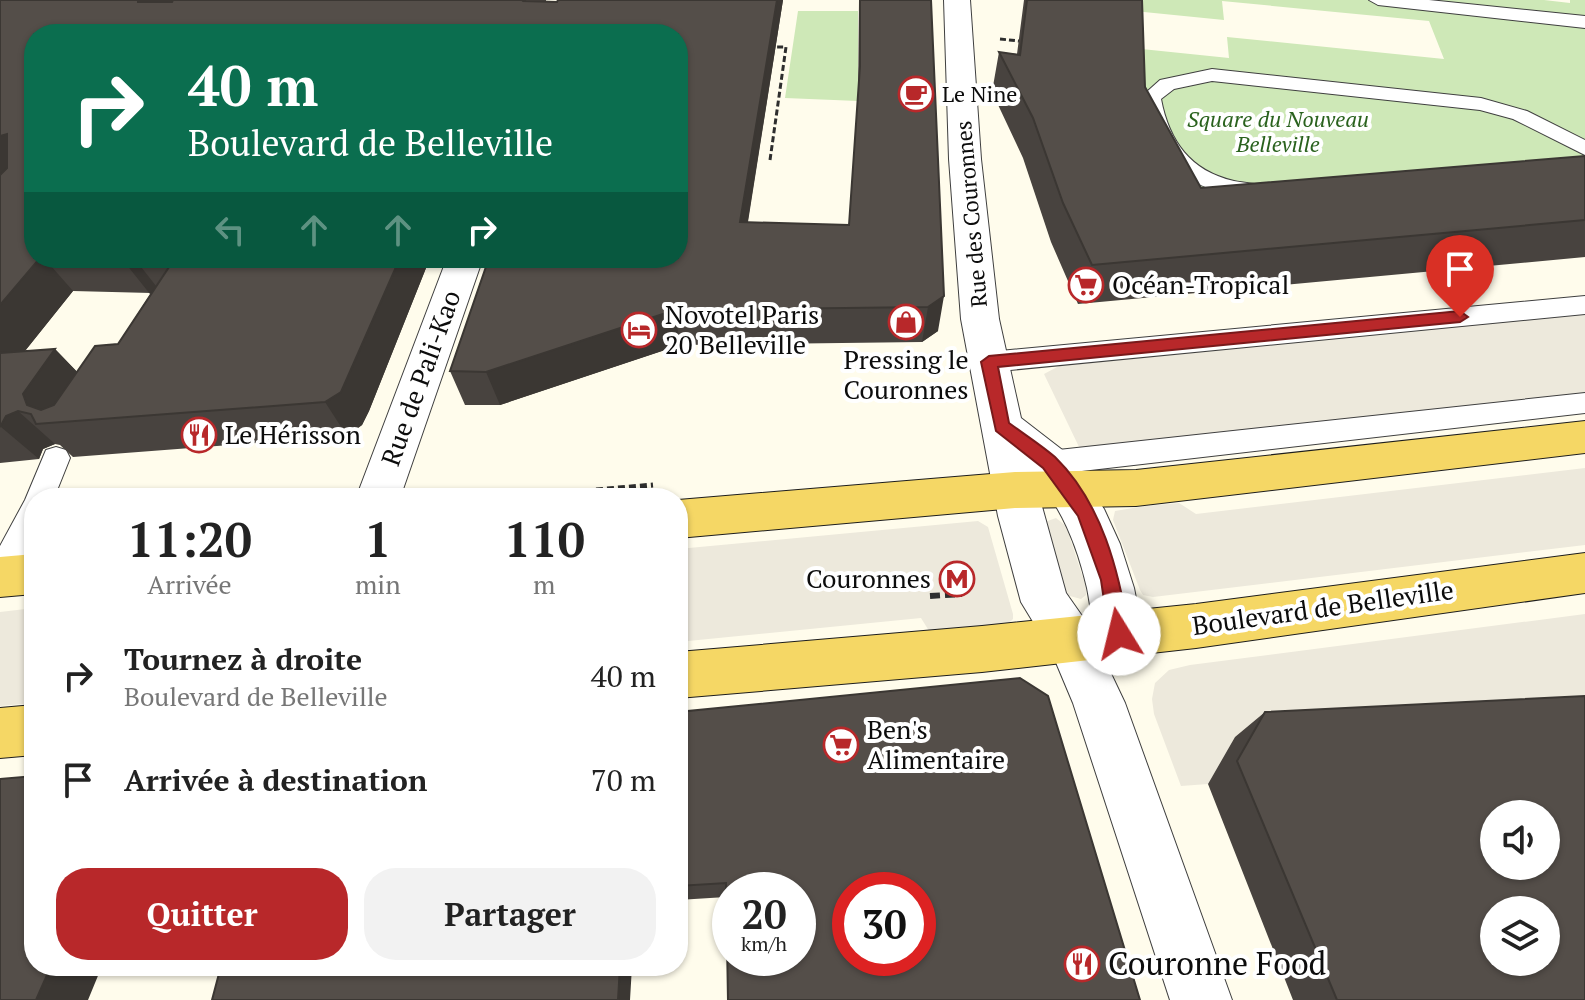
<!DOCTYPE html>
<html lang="fr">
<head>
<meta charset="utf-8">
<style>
  :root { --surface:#fff; --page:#f2f2f2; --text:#222; --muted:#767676; --accent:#b8282a }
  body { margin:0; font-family:"PT Serif",serif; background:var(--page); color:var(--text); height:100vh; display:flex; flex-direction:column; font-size:30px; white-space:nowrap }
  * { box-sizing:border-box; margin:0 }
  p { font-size:26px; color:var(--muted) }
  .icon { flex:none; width:44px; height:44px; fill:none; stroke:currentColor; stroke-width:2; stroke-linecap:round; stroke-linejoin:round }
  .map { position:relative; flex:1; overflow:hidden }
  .sheet { position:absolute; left:24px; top:488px; width:664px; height:488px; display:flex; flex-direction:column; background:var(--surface); border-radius:32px; box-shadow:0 2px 6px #0004 }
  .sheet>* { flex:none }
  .banner { position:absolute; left:24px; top:24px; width:664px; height:244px; border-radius:32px; box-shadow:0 2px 6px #0004; background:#0b6e4f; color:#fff; overflow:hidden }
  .tools { position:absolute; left:1480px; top:800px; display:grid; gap:16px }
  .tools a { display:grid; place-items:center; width:80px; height:80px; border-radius:50%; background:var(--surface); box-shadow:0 2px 6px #0004; font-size:40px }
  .speed { position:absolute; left:712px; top:872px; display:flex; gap:16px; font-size:40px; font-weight:700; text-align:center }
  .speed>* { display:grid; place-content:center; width:104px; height:104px; border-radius:50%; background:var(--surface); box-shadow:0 2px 6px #0004; line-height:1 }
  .speed small { font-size:20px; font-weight:400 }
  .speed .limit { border:12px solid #d22; background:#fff; color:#111 }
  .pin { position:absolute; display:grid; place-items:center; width:68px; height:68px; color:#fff; margin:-82px -34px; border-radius:50% 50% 50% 0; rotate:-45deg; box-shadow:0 0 8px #0007 }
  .pin .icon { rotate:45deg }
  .me { position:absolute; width:88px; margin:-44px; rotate:351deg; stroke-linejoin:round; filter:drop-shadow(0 0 6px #0008) }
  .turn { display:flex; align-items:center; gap:28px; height:168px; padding:0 32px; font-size:36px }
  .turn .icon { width:104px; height:104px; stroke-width:2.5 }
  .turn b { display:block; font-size:56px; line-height:68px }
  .lanes { display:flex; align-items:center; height:76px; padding:0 32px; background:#0003; justify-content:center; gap:40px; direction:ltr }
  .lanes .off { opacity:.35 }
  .eta { display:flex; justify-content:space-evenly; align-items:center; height:136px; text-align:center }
  .eta b { font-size:48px; font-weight:600; line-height:56px }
  .action { display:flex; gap:16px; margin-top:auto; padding:16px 32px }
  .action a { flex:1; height:92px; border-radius:32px; background:var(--accent); color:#fff; font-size:32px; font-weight:600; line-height:92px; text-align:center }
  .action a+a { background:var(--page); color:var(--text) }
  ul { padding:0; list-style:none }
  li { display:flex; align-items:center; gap:24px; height:104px; padding:0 32px }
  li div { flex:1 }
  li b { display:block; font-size:30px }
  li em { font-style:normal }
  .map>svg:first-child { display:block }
  .green { fill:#cee8b7 }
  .plaza { fill:#ede9dc }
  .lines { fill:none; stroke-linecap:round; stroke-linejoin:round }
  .lane-casing { stroke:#3f3f3f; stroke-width:2 }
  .street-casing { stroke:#3f3f3f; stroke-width:2 }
  .primary-casing { stroke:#1d1d1d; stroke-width:2 }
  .path-far2 { stroke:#2e2e2e; stroke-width:3; stroke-dasharray:6 3; stroke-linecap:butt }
  .path-far1 { stroke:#2e2e2e; stroke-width:5; stroke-dasharray:7 4; stroke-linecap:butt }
  .path { stroke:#2e2e2e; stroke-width:6; stroke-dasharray:10 5; stroke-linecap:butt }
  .lane { fill:#fff; fill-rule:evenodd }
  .street { fill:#fff; fill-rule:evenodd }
  .primary { fill:#f5d765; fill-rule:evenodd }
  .wall { fill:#48433f; fill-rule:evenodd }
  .shaded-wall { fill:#3b3733 }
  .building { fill:#544e49; stroke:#3b3733; stroke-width:2; fill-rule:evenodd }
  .route { fill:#b8282a; stroke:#781a1b; stroke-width:2 }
  .labels { text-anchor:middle; stroke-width:8; stroke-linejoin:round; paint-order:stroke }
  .far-poi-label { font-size:22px; fill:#0c0c0c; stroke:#fff; text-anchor:start }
  .far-park-label { font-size:22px; font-style:italic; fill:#2a621e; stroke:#fff }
  .far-street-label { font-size:22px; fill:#0c0c0c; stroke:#fff }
  .poi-label { font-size:26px; fill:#0c0c0c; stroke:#fff; text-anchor:start }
  .street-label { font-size:26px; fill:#0c0c0c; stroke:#fff }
  .near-poi-label { font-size:32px; fill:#0c0c0c; stroke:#fff; text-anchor:start }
</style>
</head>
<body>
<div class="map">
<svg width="1585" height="1000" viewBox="0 0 1585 1000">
  <rect width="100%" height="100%" fill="#fffcec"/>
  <!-- green -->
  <path class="green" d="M1024,0H1544L1570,3V0H1585V193L1151,230L1093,44L1229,58L1227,37L1444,59L1429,21L1222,1L1224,20Z
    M798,11H858V101L785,98Z"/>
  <!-- plaza -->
  <path class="plaza" d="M1585,314V397L1080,449L1044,374L1059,366Z
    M1585,468V545L1153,597L1143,595L1140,590L1113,520L1115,511L1145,506L1179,503L1196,514Z
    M1056,518L1066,526L1086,587V595L1081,599L1066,595L1042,523Z
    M978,521L988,527L1013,614V619L1007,625L931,634L921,618L678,642V549Z
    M34,608V703L0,706V612Z
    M1585,614V720L1235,737L1208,784L1181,786L1154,714L1152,699L1155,683L1169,670L1190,665Z"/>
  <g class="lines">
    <!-- lane casing -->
    <g class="lane-casing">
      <path id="lane" d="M1369,0H1429L1585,16V28L1378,5Z
        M1212,69L1481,98L1527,111L1585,140V155L1513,119L1480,110L1212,81L1174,89L1161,99C1169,141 1190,171 1234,181C1248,184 1263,184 1277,188L1280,193L1277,198C1263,202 1247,198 1233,195C1176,183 1150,154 1141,97L1160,80Z
        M1585,296V314L989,372L980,369L976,362L980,355L989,352Z
        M1585,393V413L1056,474L1034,487L1024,483L1019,475L1024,467L1049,451Z
        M56,447L66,450L70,458L54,498H34V541L11,587L0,591V546L25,500L46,450Z"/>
    </g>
    <!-- street casing -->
    <g class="street-casing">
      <path id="street" d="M944,0H970L981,159L999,319L1021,418L1065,452L1104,509L1120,544L1134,588L1143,634L1136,650L1119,656L1102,650C1093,630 1091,609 1087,588C1077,545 1062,508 1033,474L1066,593L1087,623L1125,703L1232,1000H1170L1073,703L1052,653L1021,602L998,516L961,319L949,159Z
        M447,258H483L400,498H356Z"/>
    </g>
    <!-- primary casing -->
    <g class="primary-casing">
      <path id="primary" d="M1585,421V453L1136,506L1015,508L678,538V500L1015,472L1136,470Z
        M1585,553V593L1196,648L982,672L678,698V652L982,626L1196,604Z
        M34,554V594L0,597V557Z
        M34,705V755L0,758V708Z"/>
    </g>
    <!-- path-far2 -->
    <path class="path-far2" d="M1000,39L1019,41
      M770,160L786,47H771"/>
    <!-- path-far1 -->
    <path class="path-far1" d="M565,498L574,492L653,485"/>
    <!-- path -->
    <path class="path" d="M930,596L962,594"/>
    <!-- lane -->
    <use href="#lane" class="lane"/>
    <!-- street -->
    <use href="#street" class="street"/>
    <!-- primary -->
    <use href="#primary" class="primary"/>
  </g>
  <!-- wall -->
  <path class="wall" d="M0,0H546V2L783,0L748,222L849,225L858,100L859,0H931L938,331L922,342L680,345L500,405H465L450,371L678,34H34V258H430L369,411L362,425L347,436L73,457L60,445L55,444L43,449L39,459L0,463ZM73,291L151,293L118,344L77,372L55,349L25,351Z
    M1024,0H1142L1145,87L1201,188L1585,156V257L1078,304L1051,242L1023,158L992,92L999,52L1017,54Z
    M678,712L1140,1000L726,897L678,900Z
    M1265,712L1585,1000H1293L1208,784L1235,737Z"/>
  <!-- shaded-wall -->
  <path class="shaded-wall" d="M138,0H188L158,32Z
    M777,0H783L742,257L740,222Z
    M7,134L34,167L0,195V136Z
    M40,258H44L73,291L0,382V305Z
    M125,258H134L160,291L150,294L122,259Z
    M400,258H430L369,411L362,425L347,436L325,402Z
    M944,296L938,331L922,342L928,307Z
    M675,310L680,345L500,405L486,372Z
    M55,349L88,383L63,422L27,405L23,394Z
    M18,411L55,444L43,449L39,459L1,427L6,416Z
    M51,966H102L88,1000H36Z
    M620,966H632L630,1000H618Z"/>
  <!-- building -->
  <path class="building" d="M0,0H138V2H172L173,0H525L524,1L557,2L558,0H777L740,222L849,225L860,66V0H931L944,296L928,307L675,310L486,372L450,371L489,258H678V34H34V258H40L0,305V175L7,168V134L0,136Z
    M1027,0H1142L1145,87L1201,188L1585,156V220L1092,265L1063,203L1033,118L999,52L1020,55Z
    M150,258H400L341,392L325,402L36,424L31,414L18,411L6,416L0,427V353L55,349L23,394L27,405L41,410L54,405L95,346L118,344L173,261Z
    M1020,678L1048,696L1140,1000H728L726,883L678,886V712ZM730,890H798V958H730ZM850,890H918V958H850Z
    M1585,696V1000H1337L1237,761L1265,712ZM1494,814H1546V866H1494ZM1494,910H1546V962H1494Z
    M34,776V966H51L36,1000H0V779Z
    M221,966H620L618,1000H212Z"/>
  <!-- route -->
  <path class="route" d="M1460,311L1468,317L1460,322L998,367L1009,423C1024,434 1041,445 1055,457C1102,503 1119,571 1129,634L1126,640L1119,643L1112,640L1109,634L1101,580L1078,516L1043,468L996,431L981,362L989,356Z"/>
  <!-- icons -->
  <defs>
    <g id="cafe-ring" transform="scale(1.8)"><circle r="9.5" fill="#fff" stroke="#b8282a" stroke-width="1.5"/><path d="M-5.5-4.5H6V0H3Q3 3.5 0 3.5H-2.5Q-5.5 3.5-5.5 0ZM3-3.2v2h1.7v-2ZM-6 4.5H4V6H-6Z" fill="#b8282a"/></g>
    <g id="supermarket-ring" transform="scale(1.8)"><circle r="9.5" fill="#fff" stroke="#b8282a" stroke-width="1.5"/><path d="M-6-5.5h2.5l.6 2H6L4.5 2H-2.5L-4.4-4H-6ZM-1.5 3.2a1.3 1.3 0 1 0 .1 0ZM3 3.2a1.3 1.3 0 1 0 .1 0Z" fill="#b8282a"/></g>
    <g id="shop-ring" transform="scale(1.8)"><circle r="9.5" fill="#fff" stroke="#b8282a" stroke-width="1.5"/><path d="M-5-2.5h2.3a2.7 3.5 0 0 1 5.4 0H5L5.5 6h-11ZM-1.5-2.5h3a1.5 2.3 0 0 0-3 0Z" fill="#b8282a"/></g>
    <g id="hotel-ring" transform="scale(1.8)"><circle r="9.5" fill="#fff" stroke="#b8282a" stroke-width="1.5"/><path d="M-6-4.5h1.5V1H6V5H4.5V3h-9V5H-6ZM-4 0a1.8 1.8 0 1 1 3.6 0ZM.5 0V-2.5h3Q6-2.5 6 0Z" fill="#b8282a"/></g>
    <g id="restaurant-ring" transform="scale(1.8)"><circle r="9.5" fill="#fff" stroke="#b8282a" stroke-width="1.5"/><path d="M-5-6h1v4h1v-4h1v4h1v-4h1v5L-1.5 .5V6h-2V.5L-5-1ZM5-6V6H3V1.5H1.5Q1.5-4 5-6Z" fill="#b8282a"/></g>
    <g id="metro-ring" transform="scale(1.8)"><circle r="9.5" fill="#fff" stroke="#b8282a" stroke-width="1.5"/><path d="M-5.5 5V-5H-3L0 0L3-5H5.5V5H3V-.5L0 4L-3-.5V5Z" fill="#b8282a"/></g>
  </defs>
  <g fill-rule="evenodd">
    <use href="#cafe-ring" x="916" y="94"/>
    <use href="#supermarket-ring" x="1086" y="285"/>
    <use href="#shop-ring" x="906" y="322"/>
    <use href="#hotel-ring" x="639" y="330"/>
    <use href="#restaurant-ring" x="199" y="435"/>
    <use href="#metro-ring" x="957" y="579"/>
    <use href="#supermarket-ring" x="841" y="745"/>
    <use href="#restaurant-ring" x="1082" y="964"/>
  </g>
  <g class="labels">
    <!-- far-poi labels -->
    <g class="far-poi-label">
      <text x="942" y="102">Le Nine</text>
    </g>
    <!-- far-park labels -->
    <g class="far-park-label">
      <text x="1278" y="127">Square du Nouveau<tspan x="1278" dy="25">Belleville</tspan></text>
    </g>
    <!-- far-street labels -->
    <g class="far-street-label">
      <text transform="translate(971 214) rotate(-95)" y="8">Rue des Couronnes</text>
    </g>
    <!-- poi labels -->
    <g class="poi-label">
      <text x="1112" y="294">Océan-Tropical</text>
      <text x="665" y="324">Novotel Paris<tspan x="665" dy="30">20 Belleville</tspan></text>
      <text x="906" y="369" text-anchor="middle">Pressing le<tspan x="906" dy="30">Couronnes</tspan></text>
      <text x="225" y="444">Le Hérisson</text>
      <text x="931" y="588" text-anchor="end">Couronnes</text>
      <text x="867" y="739">Ben's<tspan x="867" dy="30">Alimentaire</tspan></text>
    </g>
    <!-- street labels -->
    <g class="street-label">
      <text transform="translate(421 378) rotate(-70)" y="9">Rue de Pali-Kao</text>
      <text transform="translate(1323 608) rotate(-8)" y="9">Boulevard de Belleville</text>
    </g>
    <!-- near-poi labels -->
    <g class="near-poi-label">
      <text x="1108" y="975">Couronne Food</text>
    </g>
  </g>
</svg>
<div class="tools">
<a><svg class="icon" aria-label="sound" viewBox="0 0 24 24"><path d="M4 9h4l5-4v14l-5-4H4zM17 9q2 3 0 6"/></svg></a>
<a><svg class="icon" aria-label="layers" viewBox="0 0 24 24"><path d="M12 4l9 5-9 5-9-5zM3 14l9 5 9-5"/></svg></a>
</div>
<div class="speed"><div>20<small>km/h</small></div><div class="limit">30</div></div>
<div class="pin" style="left:1460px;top:317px;background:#d93025"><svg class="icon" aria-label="arrive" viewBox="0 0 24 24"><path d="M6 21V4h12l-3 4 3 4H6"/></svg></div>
<svg class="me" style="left:1119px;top:634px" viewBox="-20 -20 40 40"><circle r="19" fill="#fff"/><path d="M0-13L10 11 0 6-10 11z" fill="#b8282a"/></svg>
<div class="banner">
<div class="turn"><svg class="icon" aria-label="right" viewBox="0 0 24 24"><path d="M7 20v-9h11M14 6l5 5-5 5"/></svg><div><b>40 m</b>Boulevard de Belleville</div></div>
<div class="lanes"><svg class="icon off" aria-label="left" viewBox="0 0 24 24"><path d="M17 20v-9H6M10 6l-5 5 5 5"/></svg><svg class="icon off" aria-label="ahead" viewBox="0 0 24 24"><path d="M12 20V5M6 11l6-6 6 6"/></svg><svg class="icon off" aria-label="ahead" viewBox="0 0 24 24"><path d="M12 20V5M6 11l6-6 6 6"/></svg><svg class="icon" aria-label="right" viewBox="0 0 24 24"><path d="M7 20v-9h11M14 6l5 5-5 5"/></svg></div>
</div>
<section class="sheet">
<div class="eta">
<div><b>11:20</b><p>Arrivée</p></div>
<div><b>1</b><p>min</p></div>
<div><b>110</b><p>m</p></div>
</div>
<ul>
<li><svg class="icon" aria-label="right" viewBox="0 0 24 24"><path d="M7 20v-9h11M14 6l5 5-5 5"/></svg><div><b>Tournez à droite</b><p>Boulevard de Belleville</p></div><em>40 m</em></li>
<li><svg class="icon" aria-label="arrive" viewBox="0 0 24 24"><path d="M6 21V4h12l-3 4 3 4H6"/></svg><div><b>Arrivée à destination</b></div><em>70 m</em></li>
</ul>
<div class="action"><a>Quitter</a><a>Partager</a></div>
</section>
</div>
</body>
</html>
